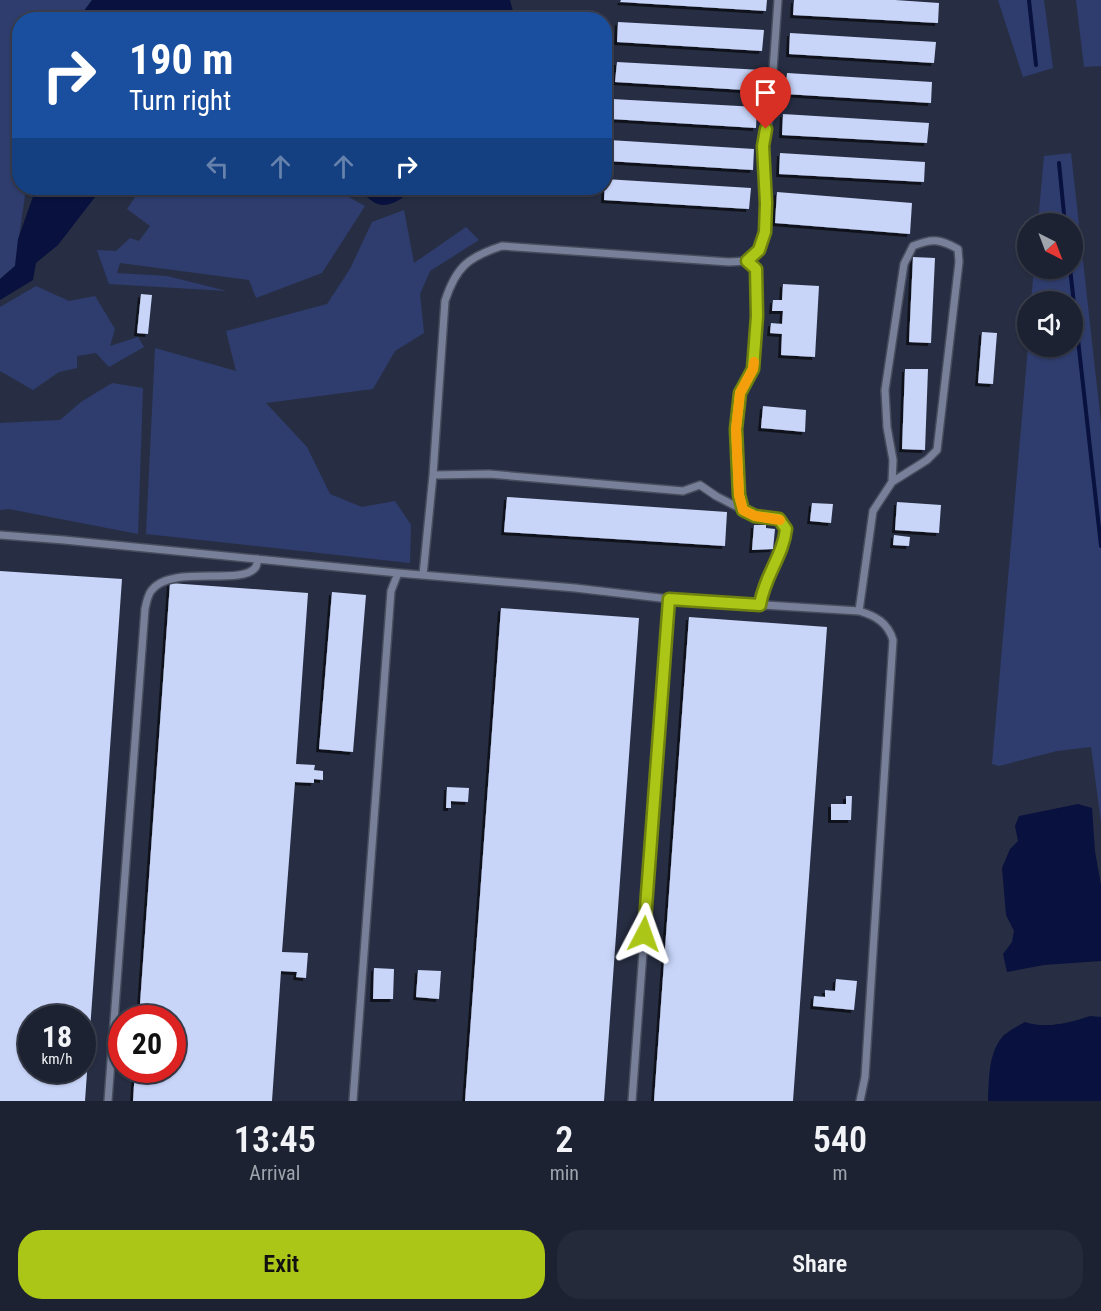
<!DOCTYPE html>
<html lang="en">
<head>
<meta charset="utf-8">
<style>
  :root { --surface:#1d2232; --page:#252a3a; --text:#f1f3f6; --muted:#a0a4ac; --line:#3b3f4d; --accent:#abc616 }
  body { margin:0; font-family:"Roboto Condensed",sans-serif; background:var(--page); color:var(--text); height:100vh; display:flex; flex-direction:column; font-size:22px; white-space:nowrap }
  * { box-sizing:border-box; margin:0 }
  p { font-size:20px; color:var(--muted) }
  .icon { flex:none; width:33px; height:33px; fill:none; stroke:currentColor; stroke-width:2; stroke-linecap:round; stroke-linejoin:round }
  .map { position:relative; height:1101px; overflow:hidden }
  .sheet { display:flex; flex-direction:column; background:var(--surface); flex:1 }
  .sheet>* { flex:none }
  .hud { position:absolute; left:12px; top:12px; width:600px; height:183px; border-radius:24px; box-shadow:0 2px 4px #0004,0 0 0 2px var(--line); background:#1a4fa0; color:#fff; overflow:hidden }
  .needle { width:39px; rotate:138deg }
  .controls { position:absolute; left:1017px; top:213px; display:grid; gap:12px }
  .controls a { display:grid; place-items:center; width:66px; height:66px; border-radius:50%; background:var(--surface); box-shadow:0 2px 4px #0004,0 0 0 2px var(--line); font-size:30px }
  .speed { position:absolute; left:18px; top:1005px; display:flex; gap:12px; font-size:30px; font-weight:700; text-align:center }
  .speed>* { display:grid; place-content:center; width:78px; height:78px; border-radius:50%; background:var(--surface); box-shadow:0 2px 4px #0004,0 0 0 2px var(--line); line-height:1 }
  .speed small { font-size:15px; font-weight:400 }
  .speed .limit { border:9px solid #d22; background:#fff; color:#111 }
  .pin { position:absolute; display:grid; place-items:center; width:51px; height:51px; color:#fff; margin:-62px -26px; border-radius:50% 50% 50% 0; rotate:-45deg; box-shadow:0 0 6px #0007 }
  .pin .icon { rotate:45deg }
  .me { position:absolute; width:66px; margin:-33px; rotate:4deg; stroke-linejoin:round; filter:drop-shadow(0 0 4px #0008) }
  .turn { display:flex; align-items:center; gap:21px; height:126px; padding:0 18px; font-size:27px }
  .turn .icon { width:78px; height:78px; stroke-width:2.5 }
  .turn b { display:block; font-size:42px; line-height:51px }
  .lanes { display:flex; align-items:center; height:57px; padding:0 18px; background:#0003; justify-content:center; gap:30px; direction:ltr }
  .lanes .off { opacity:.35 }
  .eta { display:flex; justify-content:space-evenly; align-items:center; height:102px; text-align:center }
  .eta b { font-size:36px; font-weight:600; line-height:42px }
  .button { display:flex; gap:12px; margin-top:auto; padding:12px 18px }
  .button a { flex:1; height:69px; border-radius:24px; background:var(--accent); color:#111; font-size:24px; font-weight:600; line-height:69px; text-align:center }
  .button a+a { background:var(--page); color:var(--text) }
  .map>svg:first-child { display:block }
  .green { fill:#2f3d6e }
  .water { fill:#09113e }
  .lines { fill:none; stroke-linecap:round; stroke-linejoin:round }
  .stream { stroke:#09113e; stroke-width:4 }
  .building { fill:#c8d5f9; fill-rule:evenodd; filter:url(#shadow) }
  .lane-casing { stroke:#474d5e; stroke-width:10 }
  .lane { stroke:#778098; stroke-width:7 }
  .route-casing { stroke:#6f810e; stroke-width:15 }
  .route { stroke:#abc616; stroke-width:10 }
  .slow { stroke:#f59e0b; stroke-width:10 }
</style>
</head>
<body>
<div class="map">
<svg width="1101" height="1101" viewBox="0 0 1101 1101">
  <defs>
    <filter id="shadow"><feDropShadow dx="-3" dy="3" stdDeviation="0" flood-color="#0009"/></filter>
  </defs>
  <rect width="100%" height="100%" fill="#272e43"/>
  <!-- green -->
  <path class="green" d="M0,0H92L78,19L20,20V188H26L15,266L0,279Z
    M998,0H1044L1053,68L1023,77Z
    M1076,0H1101V66L1084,67Z
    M1071,153L1101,423V822L1091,747L1057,751L999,766L992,764L1028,347L1072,346V302L1031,301L1034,269L1072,268V224L1038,223L1044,156Z
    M138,188H332L365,206L322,273L256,298L249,280L120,263L117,273L167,276L227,291L109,284L97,250L116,251L130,238L139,241L150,226L127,209L139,191Z
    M404,210L414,263L466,227L479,240L430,271L420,294L424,333L395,351L373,389L266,403L307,447L330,494L362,507L395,501L411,525L410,563L146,534L155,348L236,371L226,331L327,304L350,269L372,222Z
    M36,286L69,301L95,296L115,329L110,346L138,337L144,347L109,367L96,353L77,356V368L59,372L33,390L0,371V307Z
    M112,383L143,388L138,534L9,509L0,510V423L60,420L81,402Z"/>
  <!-- water -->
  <path class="water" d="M92,0H510L515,19H78Z
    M36,188H102L58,245L36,263L33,280L0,300V279L15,266L18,239Z
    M355,188H415C404,196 391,210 375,203C368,199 362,192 355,188Z
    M1078,804L1092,808L1095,851L1101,885V961L1044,965L1007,972L1003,954L1012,942L1014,931L1006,915L1002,868L1010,849L1018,841L1015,826L1019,816Z
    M1090,1016L1101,1017V1101H988C989,1079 988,1052 1004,1035C1010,1030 1018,1026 1025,1022C1047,1029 1069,1023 1090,1016Z"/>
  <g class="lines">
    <!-- stream -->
    <path class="stream" d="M1029,0L1036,65
      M1059,163L1065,224
      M1070,268L1101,546"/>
  </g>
  <!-- building -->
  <path class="building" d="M621,0H767L766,11L620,2Z
    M794,0H895L939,3L938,23L793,15Z
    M618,22L764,30L762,51L617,42Z
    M790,33L936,42L934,63L789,54Z
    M617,62L762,70L761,91L615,82Z
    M787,73L932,82L931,103L785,94Z
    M612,99L757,107L756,128L611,119Z
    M783,114L929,123L927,143L782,135Z
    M609,140L754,149L753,170L607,161Z
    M780,153L925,162L924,182L779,174Z
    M605,179L751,188L749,209L604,200Z
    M777,192L912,203L910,234L775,223Z
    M913,257L935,258L931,343L909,342Z
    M783,284L819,286L815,357L781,355L782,334L770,333L771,323L782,324L783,311H772L773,300H782Z
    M141,294L152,295L148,334L137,333Z
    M982,332L997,333L993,384L978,383Z
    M905,369H928L925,450L902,449Z
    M763,406L806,410L805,432L761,428Z
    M507,497L727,512L725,546L504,532Z
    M897,502L941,505L939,533L895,530Z
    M812,503L833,504L831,523L810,521Z
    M754,525H766V528L775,529L773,549L752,550Z
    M894,535L910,537L909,546L893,545Z
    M0,571L122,579L85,1101H0ZM32,1018H82V1070H32Z
    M170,583L308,593L296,764L315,765L314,770L323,771V780L314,779V783L295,782L282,952L308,953L306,978L296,977L297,972L281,971L272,1101H133L135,1070H172V1018H139Z
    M332,592L366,595L353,752L319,749Z
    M501,608L639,618L604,1101H465Z
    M689,617L827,627L793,1101H654Z
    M447,787L469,788L468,802L451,801V808H446Z
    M846,796H852L851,820H831V804H846Z
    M374,968L394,969L393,999H373Z
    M418,970L441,971L439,999L416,997Z
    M836,979L857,981L854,1010L813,1006L814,996L825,997V990L835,991Z"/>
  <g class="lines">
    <!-- lane casing -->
    <g class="lane-casing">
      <path id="lane" d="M433,475L489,474L683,491L700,485L716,496L755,516L779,519L786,529C783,556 764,577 760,605
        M743,510L739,495L736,429L740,393L753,369L757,316L756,269L747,261
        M0,535L64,540L398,573L575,588L669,599L859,611C876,616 888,623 893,640L865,1077L860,1101
        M423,575L433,475L445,301C456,267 468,257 502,246L729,262L747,261L759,250L765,232L766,203L763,146L770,113L778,0
        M859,611L873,511L892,482L893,460L887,427L885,390L904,264L913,246C932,238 940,239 958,249L959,262L937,450L927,460L892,482
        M108,1101L145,609C146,604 148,595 151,591C170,564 240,586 255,568C257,566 257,562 258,559
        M353,1101L391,591L398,573
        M632,1101L669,599"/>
    </g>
    <!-- lane -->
    <use href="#lane" class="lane"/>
  </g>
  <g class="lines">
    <!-- route casing -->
    <g class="route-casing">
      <path id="route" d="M644,934L669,599L760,605C764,577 783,556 786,529L779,519L755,516L743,510L739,495L736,429L740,393L753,369L757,316L756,269L747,261L759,250L765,232L766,203L763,146L766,129"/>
    </g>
    <!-- route -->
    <use href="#route" class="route"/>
    <!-- slow -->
    <path class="slow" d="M754,362L753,369L740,393L736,429L739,495L743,510L755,516L780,520"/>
  </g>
</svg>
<div class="controls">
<a><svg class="needle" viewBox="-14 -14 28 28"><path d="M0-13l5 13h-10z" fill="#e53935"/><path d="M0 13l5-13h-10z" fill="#a0a4ac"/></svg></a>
<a><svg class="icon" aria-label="sound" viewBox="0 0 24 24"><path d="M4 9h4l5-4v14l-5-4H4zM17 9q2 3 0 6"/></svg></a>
</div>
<div class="speed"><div>18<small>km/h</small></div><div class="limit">20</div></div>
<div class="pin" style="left:766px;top:129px;background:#d93025"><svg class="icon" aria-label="arrive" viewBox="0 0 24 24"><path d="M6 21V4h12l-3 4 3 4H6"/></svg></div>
<svg class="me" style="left:644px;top:934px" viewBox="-20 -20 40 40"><path d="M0-17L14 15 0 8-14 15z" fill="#abc616" stroke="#fff" stroke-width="4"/></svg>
<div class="hud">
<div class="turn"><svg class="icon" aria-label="right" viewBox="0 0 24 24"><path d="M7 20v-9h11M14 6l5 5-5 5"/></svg><div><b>190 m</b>Turn right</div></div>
<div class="lanes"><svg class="icon off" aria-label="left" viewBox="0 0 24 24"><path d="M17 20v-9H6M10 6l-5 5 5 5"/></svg><svg class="icon off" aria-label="ahead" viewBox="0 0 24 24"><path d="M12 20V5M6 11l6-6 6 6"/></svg><svg class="icon off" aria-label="ahead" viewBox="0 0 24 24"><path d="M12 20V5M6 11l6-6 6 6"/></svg><svg class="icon" aria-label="right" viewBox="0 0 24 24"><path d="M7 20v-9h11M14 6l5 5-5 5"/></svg></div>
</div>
</div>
<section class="sheet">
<div class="eta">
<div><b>13:45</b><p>Arrival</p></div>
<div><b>2</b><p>min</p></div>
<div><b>540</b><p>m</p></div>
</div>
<div class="button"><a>Exit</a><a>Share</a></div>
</section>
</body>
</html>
